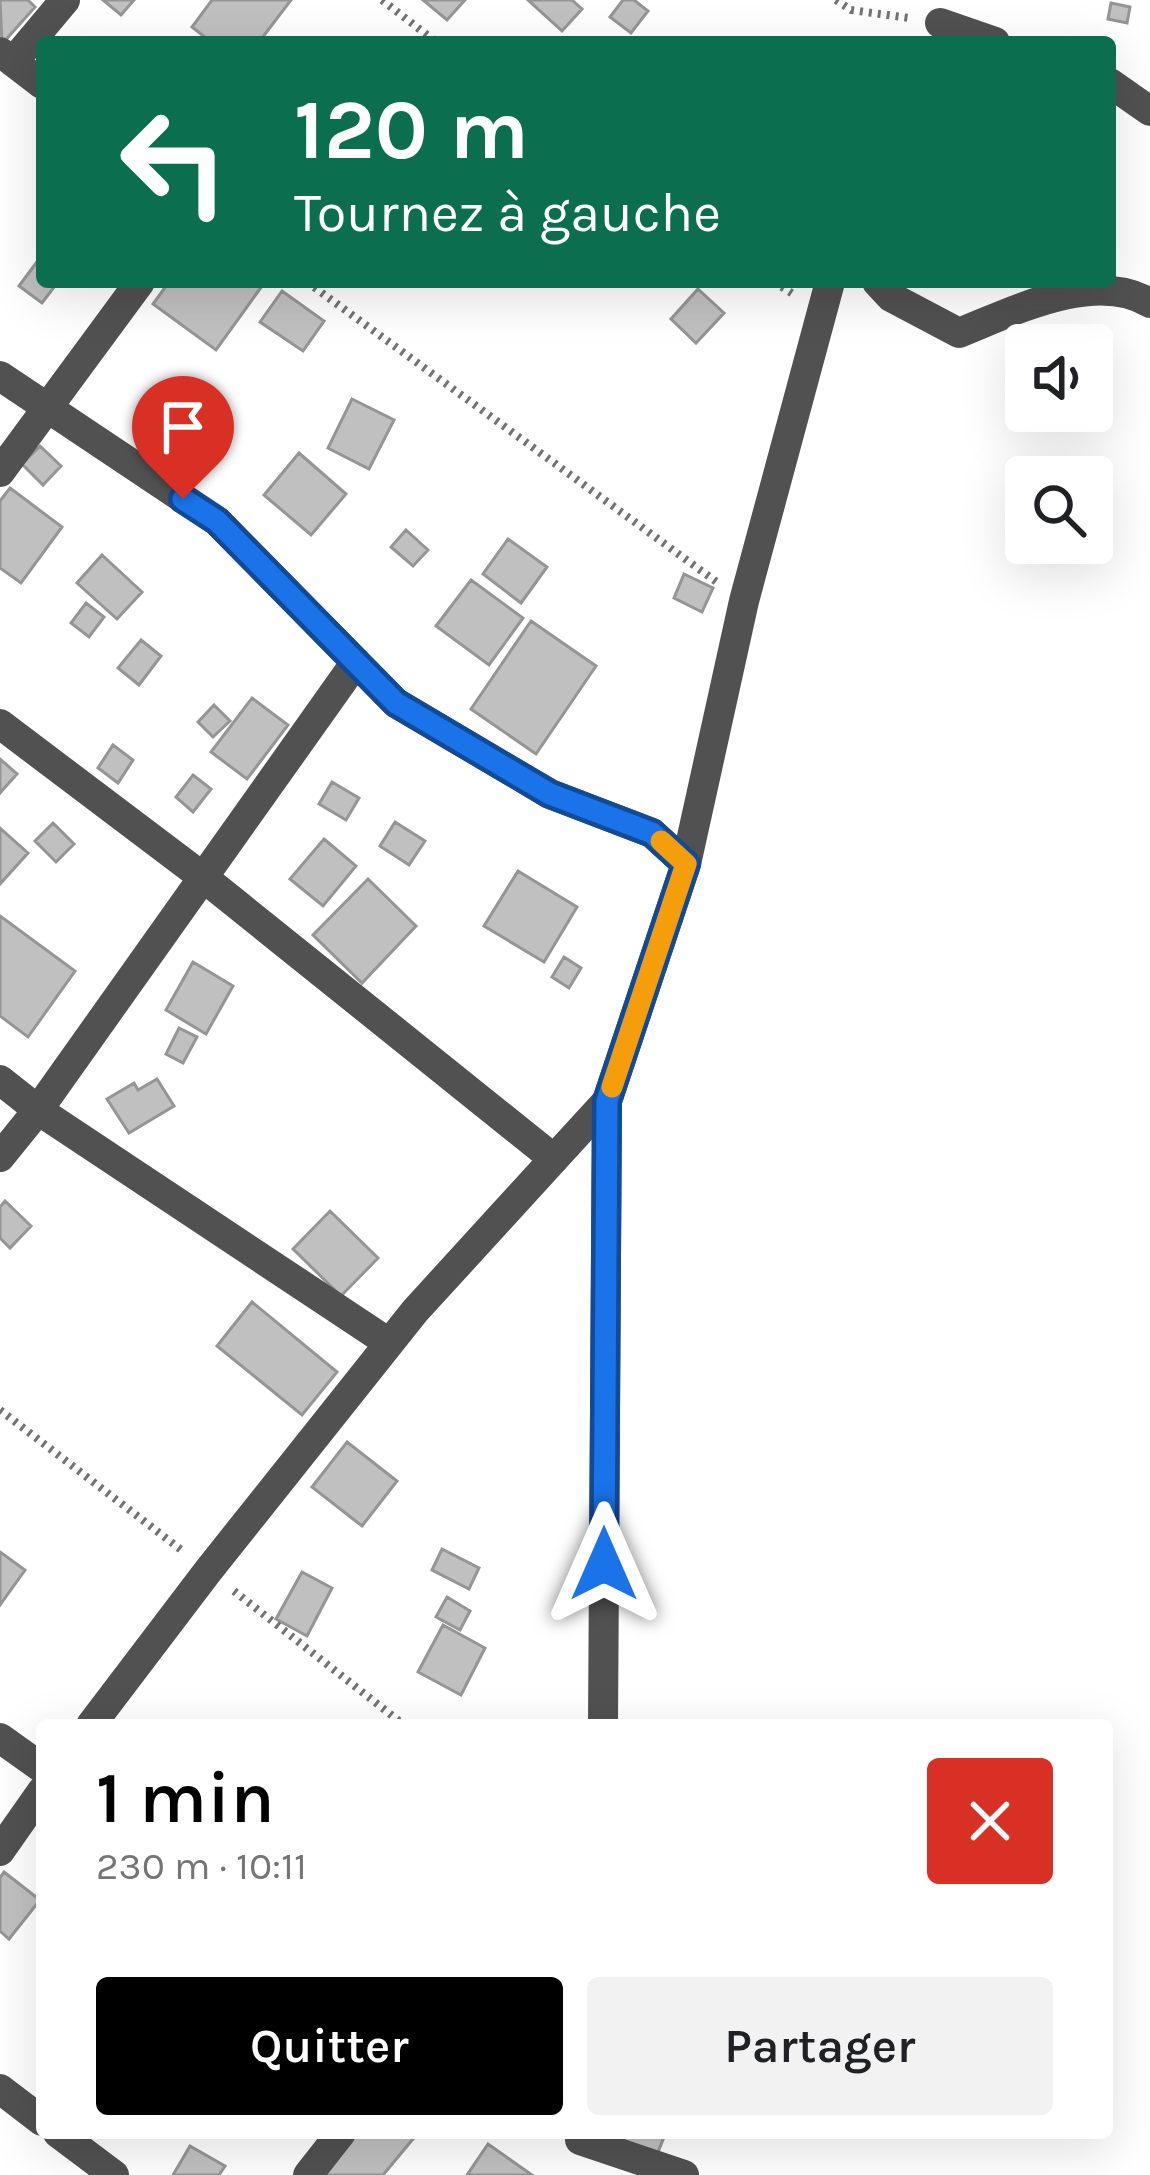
<!DOCTYPE html>
<html lang="fr">
<head>
<meta charset="utf-8">
<style>
  :root { --surface:#fff; --page:#f2f2f2; --text:#202124; --muted:#757577; --accent:#000 }
  body { margin:0; font-family:Karla,sans-serif; background:var(--page); color:var(--text); height:100vh; display:flex; flex-direction:column; font-size:45px; white-space:nowrap }
  * { box-sizing:border-box; margin:0 }
  p { font-size:39px; color:var(--muted) }
  .icon { flex:none; width:66px; height:66px; fill:none; stroke:currentColor; stroke-width:2; stroke-linecap:round; stroke-linejoin:round }
  .map { position:relative; flex:1; overflow:hidden }
  .sheet { position:absolute; left:36px; top:1719px; width:1077px; height:420px; display:flex; flex-direction:column; background:var(--surface); border-radius:12px; box-shadow:0 12px 48px #0002 }
  .sheet>* { flex:none }
  .top-card { position:absolute; left:36px; top:36px; width:1080px; height:252px; border-radius:12px; box-shadow:0 12px 48px #0002; background:#0b6e4f; color:#fff; overflow:hidden }
  .buttons { position:absolute; left:1005px; top:324px; display:grid; gap:24px }
  .buttons a { display:grid; place-items:center; width:108px; height:108px; border-radius:12px; background:var(--surface); box-shadow:0 12px 48px #0002; font-size:60px }
  .pin { position:absolute; display:grid; place-items:center; width:102px; height:102px; color:#fff; margin:-123px -51px; border-radius:50% 50% 50% 0; rotate:-45deg; box-shadow:0 0 12px #0007 }
  .pin .icon { rotate:45deg }
  .me { position:absolute; width:132px; margin:-66px; rotate:0deg; stroke-linejoin:round; filter:drop-shadow(0 0 9px #0008) }
  .turn { display:flex; align-items:center; gap:42px; height:252px; padding:0 60px; font-size:54px }
  .turn .icon { width:156px; height:156px; stroke-width:2.5 }
  .turn b { display:block; font-size:84px; line-height:102px }
  .round { display:grid; place-items:center; flex:none; width:126px; height:126px; border-radius:12px; background:var(--page) }
  .overview { display:flex; align-items:center; justify-content:space-between; height:204px; padding:0 60px }
  h1 { font-size:72px; font-weight:600; line-height:90px; color:var(--accent) }
  .action { display:flex; gap:24px; margin-top:auto; padding:24px 60px }
  .action a { flex:1; height:138px; border-radius:12px; background:var(--accent); color:#fff; font-size:48px; font-weight:600; line-height:138px; text-align:center }
  .action a+a { background:var(--page); color:var(--text) }
  .map>svg:first-child { display:block }
  .building { fill:#c0c0c0; stroke:#959595; stroke-width:3 }
  .lines { fill:none; stroke-linecap:round; stroke-linejoin:round }
  .path { stroke:#737373; stroke-width:8; stroke-dasharray:3 6; stroke-linecap:butt }
  .minor { stroke:#515151; stroke-width:30 }
  .route-casing { stroke:#114b97; stroke-width:30 }
  .route { stroke:#1a73e8; stroke-width:21 }
  .slow { stroke:#f59e0b; stroke-width:21 }
</style>
</head>
<body>
<div class="map">
<svg width="1150" height="2175" viewBox="0 0 1150 2175">
  <rect width="100%" height="100%" fill="#fff"/>
  <!-- building -->
  <path class="building" d="M0,0H28L35,7L2,44Z
    M103,0H134L121,15Z
    M212,0H291L259,42H211L192,27Z
    M423,0H465L447,20Z
    M528,0H572L582,9L562,31Z
    M623,0H634L648,11L631,33L610,17Z
    M1111,3L1130,7L1127,23L1108,19Z
    M42,255V282H58L42,303L19,286Z
    M169,282H257L262,286L216,350L153,304Z
    M698,289L724,313L696,343L671,319Z
    M282,291L324,321L303,351L260,322Z
    M352,399L394,420L369,469L328,448Z
    M40,446L61,466L43,485L22,464Z
    M299,453L346,494L311,535L264,495Z
    M10,488L62,527L21,583L0,568V501Z
    M406,530L428,550L413,566L391,547Z
    M508,539L547,567L521,603L483,574Z
    M102,555L142,592L117,619L77,583Z
    M684,574L713,588L702,612L674,598Z
    M471,580L523,618L489,665L436,626Z
    M86,603L104,617L89,637L71,623Z
    M531,621L596,666L536,754L471,709Z
    M141,640L161,656L139,685L118,668Z
    M252,698L288,725L247,779L211,752Z
    M214,705L230,721L213,737L198,722Z
    M113,745L133,760L118,783L98,768Z
    M0,759L17,774L0,793Z
    M193,775L211,789L193,812L176,797Z
    M332,782L359,798L346,820L319,804Z
    M395,822L425,841L409,865L380,846Z
    M53,823L74,844L56,862L35,841Z
    M0,828L28,853L0,884Z
    M324,839L356,866L323,906L290,879Z
    M518,871L577,907L544,962L484,926Z
    M368,879L416,926L362,983L313,935Z
    M0,916L75,971L28,1037L0,1016Z
    M564,957L581,968L569,988L552,977Z
    M193,962L233,986L206,1034L166,1010Z
    M179,1028L197,1037L183,1063L166,1054Z
    M157,1079L174,1106L129,1133L107,1099L134,1083L138,1090Z
    M5,1201L31,1226L10,1248L0,1238V1207Z
    M330,1211L378,1258L341,1296L293,1249Z
    M252,1302L337,1372L302,1415L217,1346Z
    M347,1442L397,1481L362,1526L312,1487Z
    M442,1549L479,1568L469,1589L432,1570Z
    M0,1552L25,1570L0,1605Z
    M302,1572L332,1588L307,1636L276,1619Z
    M447,1597L470,1611L460,1630L436,1617Z
    M443,1625L485,1648L461,1695L418,1672Z
    M4,1872L40,1900L9,1939L0,1931V1878Z
    M350,2133H418L383,2175H316Z
    M626,2133L664,2137L656,2157L622,2145Z
    M488,2144L532,2175H467Z
    M190,2146L225,2166L219,2175H173Z"/>
  <g class="lines">
    <!-- path -->
    <path class="path" d="M382,0L436,42
      M836,0L851,10L909,18
      M307,282L718,583
      M774,282L793,294
      M0,1410L184,1552
      M234,1591L404,1725"/>
    <!-- minor -->
    <path class="minor" d="M940,23L995,42
      M0,52L42,84
      M13,62L65,0
      M1110,83L1150,111
      M877,282L891,297L959,333C1012,312 1095,269 1150,303
      M0,376L217,521L396,703L550,794L652,833L686,864
      M0,472L140,282
      M0,724L204,878L554,1159
      M0,1080L38,1110L389,1343
      M0,1157L38,1110L356,662
      M91,1725L208,1571L415,1311L607,1101
      M603,1725L607,1101L686,864L744,601L830,282
      M0,1738L42,1768
      M0,1851L42,1791
      M0,2089L42,2121
      M58,2133L114,2175
      M581,2133L580,2140L684,2175
      M308,2175L341,2133"/>
  </g>
  <g class="lines">
    <!-- route casing -->
    <g class="route-casing">
      <path id="route" d="M183,499L217,521L396,703L550,794L652,833L686,864L607,1101L604,1564"/>
    </g>
    <!-- route -->
    <use href="#route" class="route"/>
    <!-- slow -->
    <path class="slow" d="M612,1087L686,864L661,841"/>
  </g>
</svg>
<div class="buttons">
<a><svg class="icon" aria-label="sound" viewBox="0 0 24 24"><path d="M4 9h4l5-4v14l-5-4H4zM17 9q2 3 0 6"/></svg></a>
<a><svg class="icon" aria-label="search" viewBox="0 0 24 24"><circle cx="10" cy="10" r="6"/><path d="M15 15l6 6"/></svg></a>
</div>
<div class="pin" style="left:183px;top:499px;background:#d93025"><svg class="icon" aria-label="arrive" viewBox="0 0 24 24"><path d="M6 21V4h12l-3 4 3 4H6"/></svg></div>
<svg class="me" style="left:604px;top:1564px" viewBox="-20 -20 40 40"><path d="M0-17L14 15 0 8-14 15z" fill="#1a73e8" stroke="#fff" stroke-width="4"/></svg>
<div class="top-card">
<div class="turn"><svg class="icon" aria-label="left" viewBox="0 0 24 24"><path d="M17 20v-9H6M10 6l-5 5 5 5"/></svg><div><b>120 m</b>Tournez à gauche</div></div>
</div>
<section class="sheet">
<div class="overview"><div><h1>1 min</h1><p>230 m · 10:11</p></div><a class="round" style="background:#d93025;color:#fff"><svg class="icon" aria-label="close" viewBox="0 0 24 24"><path d="M6 6l12 12M18 6L6 18"/></svg></a></div>
<div class="action"><a>Quitter</a><a>Partager</a></div>
</section>
</div>
</body>
</html>
